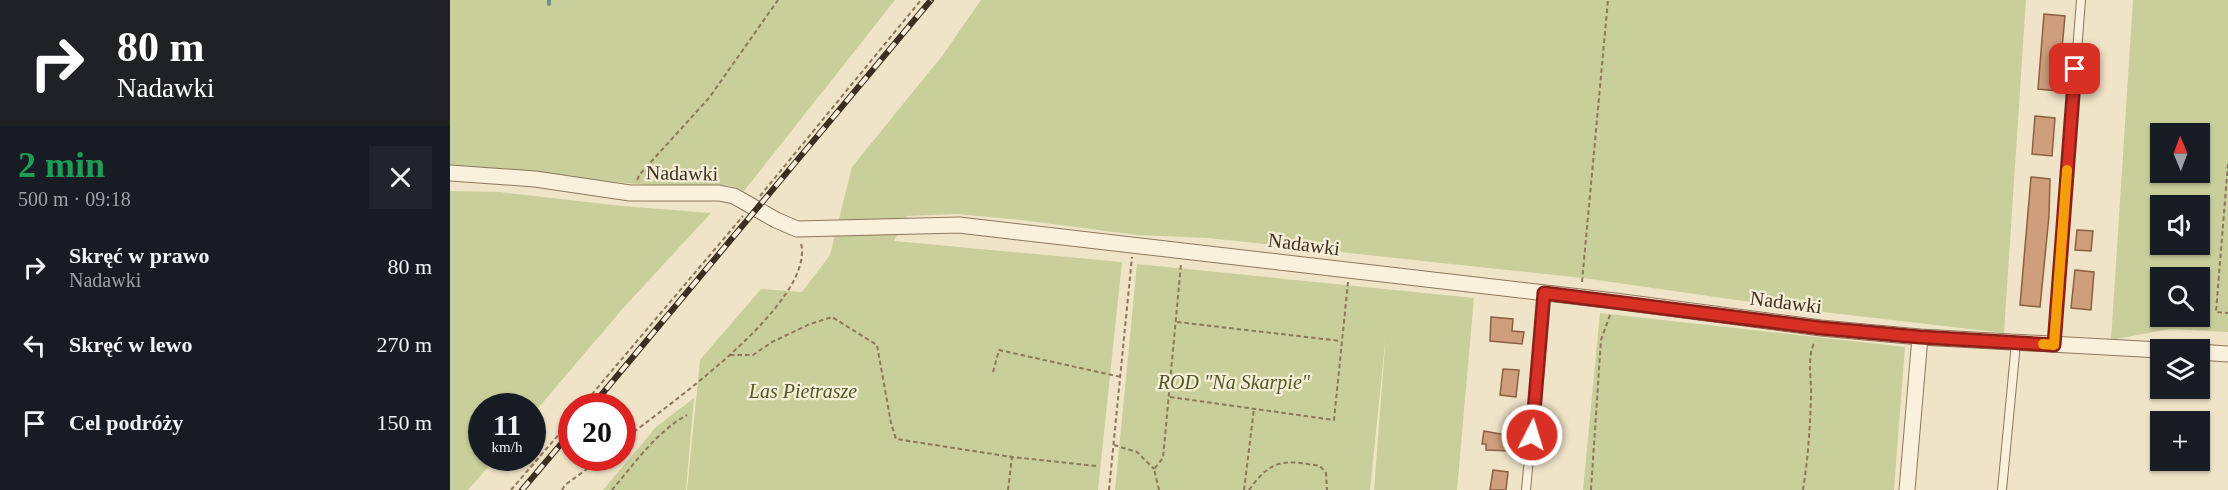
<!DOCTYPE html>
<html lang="pl">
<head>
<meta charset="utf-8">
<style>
  :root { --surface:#171b24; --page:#20242c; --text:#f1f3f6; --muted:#9ea1a6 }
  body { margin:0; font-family:Georgia,serif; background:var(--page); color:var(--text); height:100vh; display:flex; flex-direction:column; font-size:22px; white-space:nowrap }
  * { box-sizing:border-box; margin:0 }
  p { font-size:20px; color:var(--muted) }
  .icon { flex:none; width:33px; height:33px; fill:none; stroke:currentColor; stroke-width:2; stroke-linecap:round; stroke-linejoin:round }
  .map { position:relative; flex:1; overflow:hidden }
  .panel { display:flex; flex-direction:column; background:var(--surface); width:450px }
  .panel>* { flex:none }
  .hud { background:#202124; color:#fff; overflow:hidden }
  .needle { width:39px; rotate:359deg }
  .fabs { position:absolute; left:1700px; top:123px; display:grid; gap:12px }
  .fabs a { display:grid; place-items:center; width:60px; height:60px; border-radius:0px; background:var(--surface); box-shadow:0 2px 4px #0004; font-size:30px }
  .speed { position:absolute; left:18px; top:393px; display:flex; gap:12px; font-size:30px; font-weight:700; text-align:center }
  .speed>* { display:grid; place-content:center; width:78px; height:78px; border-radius:50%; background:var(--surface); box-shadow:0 2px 4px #0004; line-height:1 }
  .speed small { font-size:15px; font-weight:400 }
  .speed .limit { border:9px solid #d22; background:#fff; color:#111 }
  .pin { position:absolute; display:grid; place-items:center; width:51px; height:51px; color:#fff; margin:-26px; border-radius:12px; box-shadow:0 3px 9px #0006 }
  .me { position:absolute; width:66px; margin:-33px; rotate:5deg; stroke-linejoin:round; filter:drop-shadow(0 0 4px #0008) }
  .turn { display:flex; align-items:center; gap:21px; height:126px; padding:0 18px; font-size:27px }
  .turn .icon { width:78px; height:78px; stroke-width:2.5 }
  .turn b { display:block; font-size:42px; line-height:51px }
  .round { display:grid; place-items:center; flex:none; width:63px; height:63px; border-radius:0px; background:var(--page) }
  .head { display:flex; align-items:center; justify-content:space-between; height:102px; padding:0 18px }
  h1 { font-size:36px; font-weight:700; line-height:45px; color:#1e9e55 }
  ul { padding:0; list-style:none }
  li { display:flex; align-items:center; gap:18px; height:78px; padding:0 18px }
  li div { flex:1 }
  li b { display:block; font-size:22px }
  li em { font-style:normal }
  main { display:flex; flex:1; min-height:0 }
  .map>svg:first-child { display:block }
  .green { fill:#c9cf9b; fill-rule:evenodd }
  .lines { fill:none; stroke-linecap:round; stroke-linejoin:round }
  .stream { stroke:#6f938a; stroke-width:4 }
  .building { fill:#cf9f7d; stroke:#8d5f41; stroke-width:1.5 }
  .service-casing { stroke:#8d765c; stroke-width:10 }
  .minor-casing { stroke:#8d765c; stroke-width:17 }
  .path { stroke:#8d765c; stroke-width:2; stroke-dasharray:4.5 3; stroke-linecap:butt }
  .service { stroke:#faf1dc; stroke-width:8 }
  .minor { stroke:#faf1dc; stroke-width:15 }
  .rail-casing { stroke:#3d2e20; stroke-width:6 }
  .rail { stroke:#f7eed8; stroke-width:4; stroke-dasharray:11; stroke-linecap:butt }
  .route-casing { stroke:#8d1f18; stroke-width:15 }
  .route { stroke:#d93025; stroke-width:10 }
  .slow { stroke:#f59e0b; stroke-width:10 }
  .labels { text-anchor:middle; stroke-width:4.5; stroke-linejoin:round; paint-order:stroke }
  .street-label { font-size:20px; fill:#3d2e20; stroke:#f7eed8 }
  .park-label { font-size:20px; font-style:italic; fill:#4d5a26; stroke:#f7eed8 }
</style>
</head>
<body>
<main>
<section class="panel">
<div class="hud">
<div class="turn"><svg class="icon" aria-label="right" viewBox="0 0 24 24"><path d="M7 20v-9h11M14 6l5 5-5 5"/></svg><div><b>80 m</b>Nadawki</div></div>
</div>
<div class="head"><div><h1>2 min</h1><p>500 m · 09:18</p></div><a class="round"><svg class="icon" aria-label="close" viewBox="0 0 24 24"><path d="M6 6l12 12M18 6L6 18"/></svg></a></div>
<ul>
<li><svg class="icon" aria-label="right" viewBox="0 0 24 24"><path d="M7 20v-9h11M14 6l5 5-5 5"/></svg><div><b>Skręć w prawo</b><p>Nadawki</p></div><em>80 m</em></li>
<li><svg class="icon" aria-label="left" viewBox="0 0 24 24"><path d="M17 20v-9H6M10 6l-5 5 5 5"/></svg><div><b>Skręć w lewo</b></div><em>270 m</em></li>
<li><svg class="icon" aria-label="arrive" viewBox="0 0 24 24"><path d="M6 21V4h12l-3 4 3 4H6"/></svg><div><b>Cel podróży</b></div><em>150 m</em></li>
</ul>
</section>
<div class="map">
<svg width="1778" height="490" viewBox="0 0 1778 490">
  <rect width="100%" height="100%" fill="#f0e4c8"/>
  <!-- green -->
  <path class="green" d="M0,0H445L294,191C277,181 253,186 235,186C156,186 79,167 0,166Z
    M531,0H1576L1554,333L1356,310L1133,278L758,238L687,235L571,220L507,214L457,216L444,241L672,262L648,490H237L250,360L311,289L352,292L380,255L402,167L492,56Z
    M1683,0H1778V332L1720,329L1661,340ZM1710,134H1749V172H1710ZM1710,206H1749V244H1710ZM1710,278H1749V316H1710Z
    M0,191L50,192L172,206L261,213L175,306L83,414L82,406H32V458H46L18,490H0Z
    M687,264L1024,298L1007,490H924L936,334L920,490H665Z
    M1150,313L1455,347L1444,490H1133Z
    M244,398L236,490H153L206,427Z"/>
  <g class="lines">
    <!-- stream -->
    <path class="stream" d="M99,0V4"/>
  </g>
  <!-- building -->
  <path class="building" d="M1594,14L1615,16L1608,91L1588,89Z
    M1585,116L1605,118L1602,156L1582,154Z
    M1581,177L1600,179L1599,216L1590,307L1570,305Z
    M1627,230L1643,231L1641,251L1625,250Z
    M1625,270L1644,272L1641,310L1621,308Z
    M1041,317L1063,319L1062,331L1074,332L1072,344L1040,341Z
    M1053,369L1069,370L1066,397L1050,395Z
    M1034,431L1062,436L1061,451L1036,450V444H1032Z
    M1043,470L1058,472L1056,490H1040Z"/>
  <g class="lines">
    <!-- service casing -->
    <g class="service-casing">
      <path id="service" d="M1604,345L1631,0
        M1076,490L1094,293
        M1552,490L1566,343"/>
    </g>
    <!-- minor casing -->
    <g class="minor-casing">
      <path id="minor" d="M0,173L85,179L180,193H269L284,196L326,220L347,229L509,225L1165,301L1371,328L1470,337L1710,350
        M1749,352L1778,354
        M1457,490L1470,337"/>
    </g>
    <!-- path -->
    <path class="path" d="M1778,164L1766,312L1778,313
      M187,180L190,174L259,98L328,0
      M310,196L471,0
      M1132,282L1158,0
      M727,322L891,341
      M280,355H303L322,342L360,324L382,317L427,345L441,423L446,439L562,457L646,466
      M543,372L549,350L671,377
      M720,397L884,420L898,282
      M132,406L293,216
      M172,441C215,407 366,303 351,243
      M664,445L687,452L704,469
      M61,490L122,419
      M112,490L115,485L152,458
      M162,490C184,464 207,431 237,415
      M558,490L562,457
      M659,490L682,257
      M709,490L704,469L713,458L731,264
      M794,490L804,409
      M799,490C822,458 834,460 870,466L876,473L877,490
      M1141,490L1151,340L1160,315
      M1353,490C1358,459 1360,428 1361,397C1362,378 1356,359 1365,341"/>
    <!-- service -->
    <use href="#service" class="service"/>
    <!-- minor -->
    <use href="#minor" class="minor"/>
    <!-- rail casing -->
    <g class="rail-casing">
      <path id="rail" d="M142,406L481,0
        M72,490L122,431"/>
    </g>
    <!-- rail -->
    <use href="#rail" class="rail"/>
  </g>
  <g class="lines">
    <!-- route casing -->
    <g class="route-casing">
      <path id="route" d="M1082,435L1094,293L1371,328L1470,337L1604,345L1625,69"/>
    </g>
    <!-- route -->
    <use href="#route" class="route"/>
    <!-- slow -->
    <path class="slow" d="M1593,344L1604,345L1617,170"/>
  </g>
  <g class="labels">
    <!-- street labels -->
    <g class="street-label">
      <text transform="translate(232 173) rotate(1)" y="7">Nadawki</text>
      <text transform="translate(854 244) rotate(7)" y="7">Nadawki</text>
      <text transform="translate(1336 302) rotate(7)" y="7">Nadawki</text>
    </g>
    <!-- park labels -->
    <g class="park-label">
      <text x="784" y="389">ROD "Na Skarpie"</text>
      <text x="353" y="398">Las Pietrasze</text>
    </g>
  </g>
</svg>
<div class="fabs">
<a><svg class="needle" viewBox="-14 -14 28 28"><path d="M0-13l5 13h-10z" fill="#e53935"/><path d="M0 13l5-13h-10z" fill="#9ea1a6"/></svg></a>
<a><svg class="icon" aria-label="sound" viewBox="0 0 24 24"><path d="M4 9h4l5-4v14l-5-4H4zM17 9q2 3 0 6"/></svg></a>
<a><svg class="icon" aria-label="search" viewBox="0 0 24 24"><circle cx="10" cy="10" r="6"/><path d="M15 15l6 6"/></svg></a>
<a><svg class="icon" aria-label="layers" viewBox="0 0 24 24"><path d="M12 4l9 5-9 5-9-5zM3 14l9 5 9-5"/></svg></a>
<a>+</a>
</div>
<div class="speed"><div>11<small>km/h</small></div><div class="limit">20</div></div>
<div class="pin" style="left:1625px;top:69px;background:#d93025"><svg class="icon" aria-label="arrive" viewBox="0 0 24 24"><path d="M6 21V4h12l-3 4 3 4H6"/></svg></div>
<svg class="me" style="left:1082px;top:435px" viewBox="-20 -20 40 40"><circle r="17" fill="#d93025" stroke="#fff" stroke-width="3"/><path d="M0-11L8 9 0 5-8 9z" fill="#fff"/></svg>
</div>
</main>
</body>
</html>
